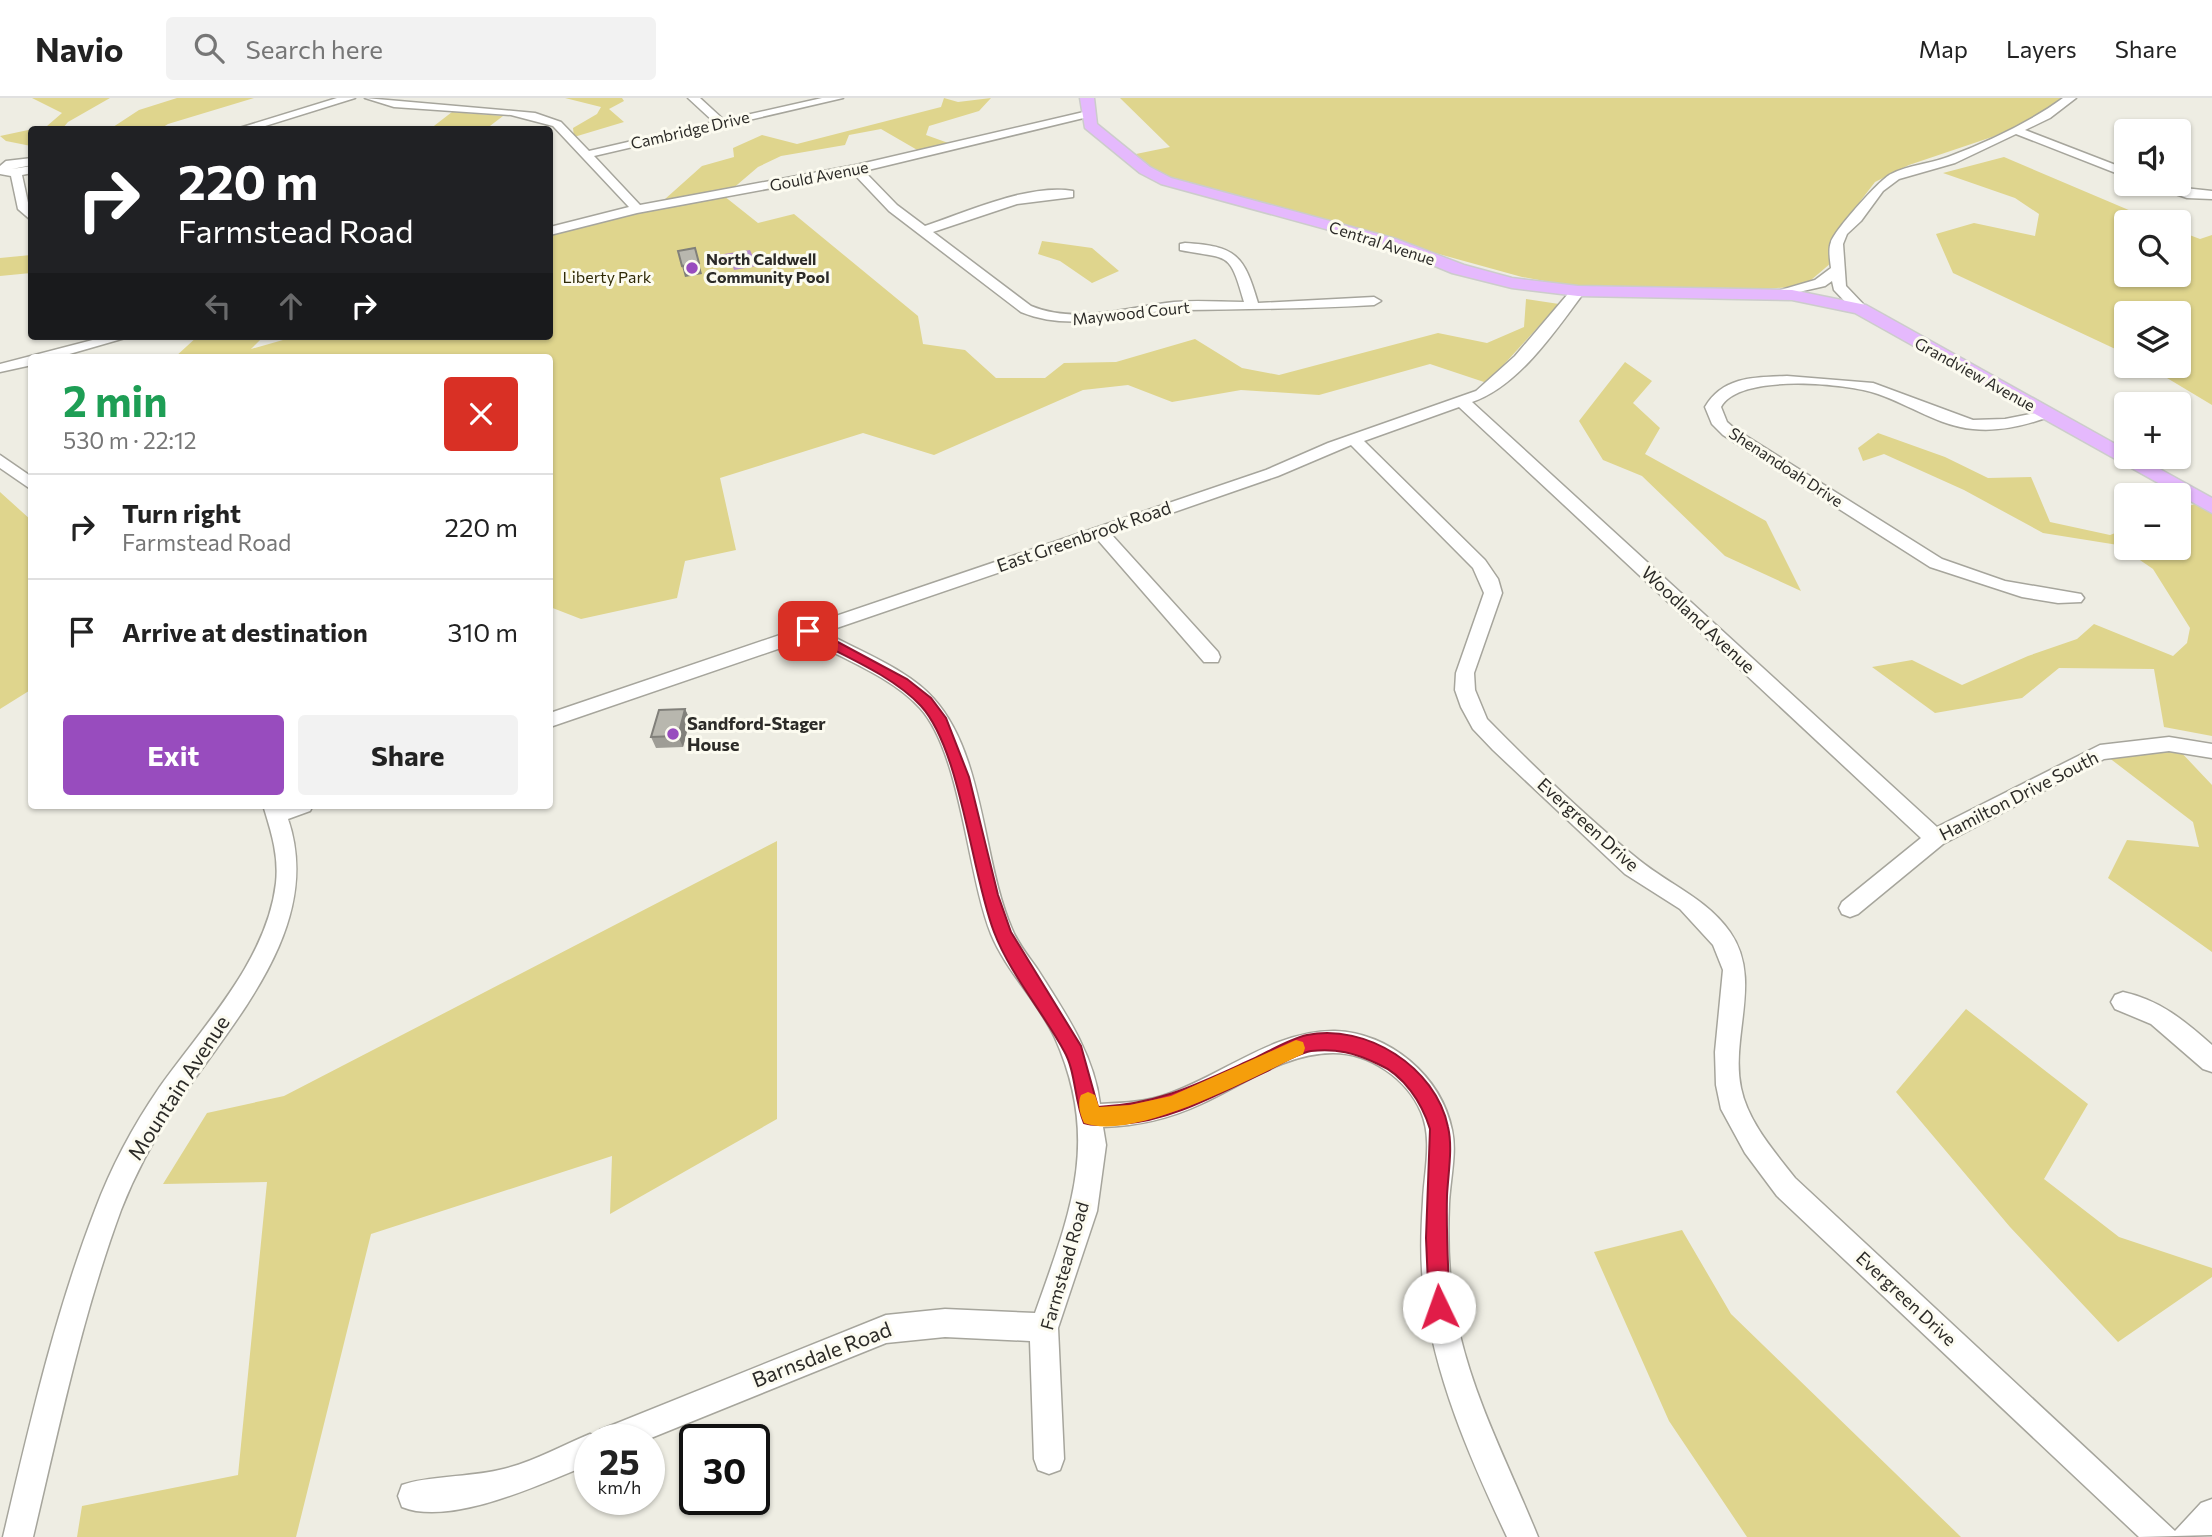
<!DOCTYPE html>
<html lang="en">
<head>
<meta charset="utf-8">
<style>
  :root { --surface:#fff; --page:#f2f2f2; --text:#222; --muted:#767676; --line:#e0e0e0; --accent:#984cbe }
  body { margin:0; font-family:Commissioner,sans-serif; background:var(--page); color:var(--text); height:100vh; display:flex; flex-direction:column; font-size:26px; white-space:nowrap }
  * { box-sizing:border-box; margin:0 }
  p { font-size:23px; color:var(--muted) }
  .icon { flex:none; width:38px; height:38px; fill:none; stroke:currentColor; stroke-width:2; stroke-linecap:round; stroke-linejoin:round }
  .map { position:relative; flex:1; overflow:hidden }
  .side { position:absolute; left:28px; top:256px; width:525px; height:455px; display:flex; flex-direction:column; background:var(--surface); border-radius:7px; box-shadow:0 2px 5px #0004 }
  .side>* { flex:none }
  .banner { position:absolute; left:28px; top:28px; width:525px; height:214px; border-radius:7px; box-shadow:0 2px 5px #0004; background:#202124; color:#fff; overflow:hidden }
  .controls { position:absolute; left:2114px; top:21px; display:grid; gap:14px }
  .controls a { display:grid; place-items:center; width:77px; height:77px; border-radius:7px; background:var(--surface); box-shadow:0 2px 5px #0004; font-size:35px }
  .speed { position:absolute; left:574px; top:1326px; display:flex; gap:14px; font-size:35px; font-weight:700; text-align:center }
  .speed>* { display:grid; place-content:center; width:91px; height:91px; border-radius:50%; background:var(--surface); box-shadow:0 2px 5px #0004; line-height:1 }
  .speed small { font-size:18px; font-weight:400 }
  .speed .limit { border:4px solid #111; border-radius:10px; background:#fff; color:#111 }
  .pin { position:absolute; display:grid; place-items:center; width:60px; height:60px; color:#fff; margin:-30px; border-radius:14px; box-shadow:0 4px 10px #0006 }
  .me { position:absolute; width:77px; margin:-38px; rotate:357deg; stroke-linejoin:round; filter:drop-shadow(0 0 5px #0008) }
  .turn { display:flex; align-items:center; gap:24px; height:147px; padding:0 35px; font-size:32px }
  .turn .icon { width:91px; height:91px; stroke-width:2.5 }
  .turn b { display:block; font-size:49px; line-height:60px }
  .lanes { display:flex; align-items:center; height:66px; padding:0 35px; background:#0003; justify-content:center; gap:35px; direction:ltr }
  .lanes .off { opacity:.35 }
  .round { display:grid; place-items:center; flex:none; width:74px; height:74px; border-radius:7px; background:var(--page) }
  .headline { display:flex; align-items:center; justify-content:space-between; height:119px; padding:0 35px }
  h1 { font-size:42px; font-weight:700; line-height:52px; color:#1e9e55 }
  .cta { display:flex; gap:14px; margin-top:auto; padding:14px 35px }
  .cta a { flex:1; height:80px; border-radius:7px; background:var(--accent); color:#fff; font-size:28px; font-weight:700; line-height:80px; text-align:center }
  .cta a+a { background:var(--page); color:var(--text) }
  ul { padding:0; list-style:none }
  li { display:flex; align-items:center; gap:21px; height:105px; padding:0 35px; border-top:2px solid var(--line) }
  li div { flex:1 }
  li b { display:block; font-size:26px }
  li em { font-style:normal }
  header { display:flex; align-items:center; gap:42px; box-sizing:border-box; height:98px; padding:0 35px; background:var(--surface); border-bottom:2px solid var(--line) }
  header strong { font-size:33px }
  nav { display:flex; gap:38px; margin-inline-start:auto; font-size:24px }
  .search { width:490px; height:63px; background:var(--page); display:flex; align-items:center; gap:18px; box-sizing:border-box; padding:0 24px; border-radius:7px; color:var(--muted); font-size:26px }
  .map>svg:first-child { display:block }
  .green { fill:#dfd58d }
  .water { fill:#b78fce }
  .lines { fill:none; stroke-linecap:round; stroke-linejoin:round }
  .minor-casing { stroke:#a6a59c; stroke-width:3 }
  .major-casing { stroke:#cccccb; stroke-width:3 }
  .minor { fill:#fff; fill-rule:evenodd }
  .major { fill:#e5b9fd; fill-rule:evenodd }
  .wall { fill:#9e9d96 }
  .shaded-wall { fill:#81807a }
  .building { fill:#b8b7ae; stroke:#81807a; stroke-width:2 }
  .route { fill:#e11d48; stroke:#92132f; stroke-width:2 }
  .slow { fill:#f59e0b }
  .poi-dot { fill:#984cbe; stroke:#fcfbf0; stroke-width:2.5 }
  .labels { text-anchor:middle; stroke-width:6; stroke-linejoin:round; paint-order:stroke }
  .far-street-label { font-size:16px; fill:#2c2b28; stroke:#fcfbf0 }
  .far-poi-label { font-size:16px; font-weight:bold; fill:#2c2b28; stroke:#fcfbf0; text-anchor:start }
  .far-park-label { font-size:16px; fill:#2f2a07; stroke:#fcfbf0 }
  .street-label { font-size:18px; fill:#2c2b28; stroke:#fcfbf0 }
  .poi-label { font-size:18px; font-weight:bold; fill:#2c2b28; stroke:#fcfbf0; text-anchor:start }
  .near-street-label { font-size:21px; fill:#2c2b28; stroke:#fcfbf0 }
</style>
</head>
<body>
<header>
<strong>Navio</strong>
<div class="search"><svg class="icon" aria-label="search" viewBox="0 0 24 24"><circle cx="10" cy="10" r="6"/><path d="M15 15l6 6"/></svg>Search here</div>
<nav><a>Map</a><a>Layers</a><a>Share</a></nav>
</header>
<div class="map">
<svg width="2212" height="1439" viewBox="0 0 2212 1439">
  <rect width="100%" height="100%" fill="#eeede3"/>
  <!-- green -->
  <path class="green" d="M32,0H110L68,24L62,31L32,32L31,48L6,43L0,38L47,28L62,15Z
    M177,0H254L168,26L160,31H110L139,12Z
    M565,0H622L624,3L609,11L624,24L574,39L573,30L597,16L601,9Z
    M944,0L958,4L991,0L979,13L929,28L926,37L951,46L919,53L881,31L849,37L845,47L781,58L758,69L724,98L758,125L794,116L918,218L923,246L965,252L996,280H1045L1064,265L1116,264L1195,241L1242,270L1279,277L1438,235L1487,245L1524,229L1526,201L1559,206L1487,285L1430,266L1319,297L1241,292L1172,304L1128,287L1083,292L934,357L863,335L720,380L736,452L685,463L677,500L581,521L550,509V259H175L198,238H264L251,251L297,238H550V135L655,110L702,68L734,59L733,50L762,37L797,46L941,9Z
    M1120,0H2064L2061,7L1995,38L1909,67L1875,84L1835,136L1831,165L1804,188L1764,191L1566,187L1522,179L1178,84L1153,74L1136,56L1170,49Z
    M452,14L503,18L486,31H430Z
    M2004,59L2157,124H2126V177H2179V133L2200,141L2212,137V307L2147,268H2179V215H2126V256L1953,175L1936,136L1974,125L2035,138L2039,116L2015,100L1943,75Z
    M1042,143L1092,150L1119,173L1092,185L1060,163L1038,156Z
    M31,157V175L0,178V160Z
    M1625,264L1652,283L1633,305L1660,330L1645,356L1766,423L1801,493L1725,458L1642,378L1603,362L1579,323Z
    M1878,335L1945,359L1988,380L2031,379L2050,424L2110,437L2126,431V450H2179V412L2197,405L2212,413V638L2164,629L2154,571L2059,570L2022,600L1935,615L1872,569L1912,562L1962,587L2028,558L2077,541L2094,526L2173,558L2187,545L2190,530L2153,471L2118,447L2043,435L1964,392L1884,356L1863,363L1858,350Z
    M0,394L31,422L32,591L0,611Z
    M2178,651L2212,687V854L2108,780L2127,742L2199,749L2193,724L2108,659Z
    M777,743V1021L610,1116L612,1058L371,1136L296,1439H77L82,1408L238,1377L267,1084L163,1086L207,1015L284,998Z
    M1966,911L2088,1006L2044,1081L2119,1139L2212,1170V1179L2118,1244L2010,1129L1896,994Z
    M1682,1132L1731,1216L1961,1439H1747L1669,1323L1594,1154Z"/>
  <!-- water -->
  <path class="water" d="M750,152L754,161L771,159L774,165L734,172L731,162L713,165L711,158Z"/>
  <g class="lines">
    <!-- minor casing -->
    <g class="minor-casing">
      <path id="minor" d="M337,0H355L252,32H233Z
        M365,0L535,15L561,24L589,53L714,24L688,0H700L724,22L822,0H843L594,58L640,107L856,67L1088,13L1094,16L1092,18L864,73L897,107L925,128C966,114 1030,85 1073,93V99L1017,106L933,134L1031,208C1077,227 1127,209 1174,204C1197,202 1221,204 1244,204C1229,151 1229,162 1180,152V146L1185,145C1236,148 1244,157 1258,205L1374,199L1381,203L1374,207C1308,211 1246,211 1180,212C1125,213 1075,236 1021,214L889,113L853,75L637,115L550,137V129L629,109L553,28L511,17L394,9Z
        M2063,0H2076L2050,20L2025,32L2126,71V79L2016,36L1955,65L1899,81L1883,93L1861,123L1847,136L1843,146L1846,188L1865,208V214H1855L1834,192L1832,183L1825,188L1777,199L1770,195L1815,182L1831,170C1830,162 1828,151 1831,144C1834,133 1880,81 1891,76C1908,67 1930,66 1948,59C1987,44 2029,25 2063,0Z
        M32,60V67L12,71L32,68V75L22,77L32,123L18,111L11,78L0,76V68L6,63Z
        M2147,86L2212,93V101L2187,100Z
        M1573,190L1585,193C1556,232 1519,288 1472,304L1937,729L2100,647L2169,639L2212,646V660L2169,653L2104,661L1943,746L1858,816L1850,819L1842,816L1839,810L1842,804L1921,740L1459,309L1364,343L1485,462L1498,481L1502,495L1474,575L1475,592L1487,621C1535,670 1586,719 1639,762C1670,787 1707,801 1730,834C1763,881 1730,938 1741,990C1748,1024 1774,1053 1795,1080L2175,1433L2201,1405L2212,1401V1437L2139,1439L1777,1098L1745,1055L1721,1011L1716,987L1715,954L1723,872L1713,847L1680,811L1625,776L1493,652L1473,631L1461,609L1455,592L1456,575L1484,495L1473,470L1351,347L1278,378L1111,436L1218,554L1220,559L1218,564H1204L1097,441L825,534C860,554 908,571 934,601C985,658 982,762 1012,831C1018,846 1029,859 1038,872C1064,913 1094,956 1100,1006C1123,1005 1147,1004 1168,996C1223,977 1275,932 1335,933C1390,935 1441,978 1452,1032C1457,1055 1450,1082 1449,1106C1447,1150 1449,1194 1460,1237C1477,1308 1511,1372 1538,1439H1507C1471,1362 1434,1279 1424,1193C1420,1164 1421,1133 1423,1103C1424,1074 1433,1042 1421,1014C1407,981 1370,955 1333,955C1285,955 1243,987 1201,1006C1169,1021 1138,1028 1103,1029L1106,1047L1097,1113L1058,1230L1064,1361L1060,1372L1049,1376L1038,1372L1034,1361L1030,1243L945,1239L886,1245L646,1342H590V1366C543,1385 451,1429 402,1409L398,1398L402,1387C426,1378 471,1379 499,1372C529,1366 561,1348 590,1336L597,1339L600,1332L886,1217L945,1211L1035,1215C1070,1116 1101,1043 1055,940C1038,903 1006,873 991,836C967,775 961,655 920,610C892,579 843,561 807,541L550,629V615L1266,372L1328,345L1476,293L1515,258Z
        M108,238H132L59,259H32V267L0,274V266Z
        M1787,278L1873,285L1973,322L2005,321L2051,312V318C2027,327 2000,334 1973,331C1939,328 1910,307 1878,296C1846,285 1739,275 1721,309L1727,324L1735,331L1942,461L2005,483L2081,496L2084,500L2081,504L2058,505L2022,499L1930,469L1723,337L1712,326L1705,309C1723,278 1756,279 1787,278Z
        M0,357L32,379V392L0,370Z
        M263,707H313L310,713L288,721C325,829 231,925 175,1009C154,1041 135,1076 121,1112C82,1218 59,1329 33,1439H3C29,1329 54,1218 95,1112C111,1069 133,1028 159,990C202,929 267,863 276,785C279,757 271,733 263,707Z
        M2123,894C2160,902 2185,923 2212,947V974L2203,971L2151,926L2115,911L2111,904L2115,897Z"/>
    </g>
    <!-- major casing -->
    <g class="major-casing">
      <path id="major" d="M1080,0H1094L1097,26L1150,69L1171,80L1396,141L1464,167L1512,180L1578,188L1792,192L1866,207L2126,352V359H2138L2212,400V415L1855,215L1792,202L1578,198L1512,190L1452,175L1384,147L1161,86L1140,75L1085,30Z"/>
    </g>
    <!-- minor -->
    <use href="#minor" class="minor"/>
    <!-- major -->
    <use href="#major" class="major"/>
  </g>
  <!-- wall -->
  <path class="wall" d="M685,611L690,622L683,649L656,650L651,639Z"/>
  <!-- shaded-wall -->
  <path class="shaded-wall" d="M699,165L702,176L685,179L682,168Z
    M685,611L690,622L683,649L678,638Z"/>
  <!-- building -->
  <path class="building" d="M695,150L699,165L682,168L678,153Z
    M685,611L678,638L651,639L659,612Z"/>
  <!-- route -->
  <path class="route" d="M808,528L907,581L931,600L946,620L969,679L998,797L1011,834L1081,948L1098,1009C1160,1006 1198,986 1253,961C1270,953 1289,941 1307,937C1366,925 1436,969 1448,1029C1453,1050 1448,1076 1447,1098C1446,1135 1448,1172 1450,1209L1447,1217L1439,1220L1432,1217L1429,1209L1426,1140L1430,1031C1422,1005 1404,977 1378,966C1355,955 1336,950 1311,953C1296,956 1280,966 1267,973C1221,994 1173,1023 1121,1026C1109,1026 1095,1029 1084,1025C1074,1002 1076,974 1064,953C1043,914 1010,876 994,834C971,774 961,652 921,608C891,576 841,557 803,536V529Z"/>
  <!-- slow -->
  <path class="slow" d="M1296,942L1303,944L1305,950L1303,956C1254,978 1136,1044 1084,1025C1080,1016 1077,1006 1081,997L1088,994L1095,997L1099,1009L1130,1007L1171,998Z"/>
  <!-- markers -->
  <g class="poi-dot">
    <circle cx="692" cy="170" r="7"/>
    <circle cx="673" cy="636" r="7"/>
  </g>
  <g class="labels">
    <!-- far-street labels -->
    <g class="far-street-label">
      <text transform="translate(690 32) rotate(-13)" y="6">Cambridge Drive</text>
      <text transform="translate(819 78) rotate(-11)" y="6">Gould Avenue</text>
      <text transform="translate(1382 145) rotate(18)" y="6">Central Avenue</text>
      <text transform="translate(1131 215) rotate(-6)" y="6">Maywood Court</text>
      <text transform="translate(1975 276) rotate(29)" y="6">Grandview Avenue</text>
      <text transform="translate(1786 369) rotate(33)" y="6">Shenandoah Drive</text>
    </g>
    <!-- far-poi labels -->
    <g class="far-poi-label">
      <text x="706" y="167">North Caldwell<tspan x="706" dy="18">Community Pool</tspan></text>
    </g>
    <!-- far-park labels -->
    <g class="far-park-label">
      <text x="607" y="185">Liberty Park</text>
    </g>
    <!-- street labels -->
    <g class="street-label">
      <text transform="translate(1084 439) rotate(-19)" y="6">East Greenbrook Road</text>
      <text transform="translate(1698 522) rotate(43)" y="6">Woodland Avenue</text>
      <text transform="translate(2019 698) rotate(-27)" y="6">Hamilton Drive South</text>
      <text transform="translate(1588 727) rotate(42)" y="6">Evergreen Drive</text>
      <text transform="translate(1065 1168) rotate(-74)" y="6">Farmstead Road</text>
      <text transform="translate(1906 1201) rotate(43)" y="6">Evergreen Drive</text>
    </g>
    <!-- poi labels -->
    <g class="poi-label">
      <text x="687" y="632">Sandford-Stager<tspan x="687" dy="21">House</tspan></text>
    </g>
    <!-- near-street labels -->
    <g class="near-street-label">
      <text transform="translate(179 990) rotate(-57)" y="7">Mountain Avenue</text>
      <text transform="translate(822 1257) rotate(-21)" y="7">Barnsdale Road</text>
    </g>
  </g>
</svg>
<div class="controls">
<a><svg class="icon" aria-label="sound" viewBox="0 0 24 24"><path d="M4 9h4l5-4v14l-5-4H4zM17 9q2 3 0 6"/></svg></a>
<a><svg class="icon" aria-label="search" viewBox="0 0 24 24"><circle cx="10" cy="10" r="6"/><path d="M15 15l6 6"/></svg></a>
<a><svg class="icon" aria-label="layers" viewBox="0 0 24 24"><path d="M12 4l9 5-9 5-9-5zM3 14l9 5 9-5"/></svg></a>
<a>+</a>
<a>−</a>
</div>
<div class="speed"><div>25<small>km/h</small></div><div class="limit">30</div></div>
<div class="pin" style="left:808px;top:533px;background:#d93025"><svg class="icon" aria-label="arrive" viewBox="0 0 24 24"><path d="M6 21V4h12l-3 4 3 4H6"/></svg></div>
<svg class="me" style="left:1439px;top:1209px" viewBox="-20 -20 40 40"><circle r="19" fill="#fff"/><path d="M0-13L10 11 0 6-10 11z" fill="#e11d48"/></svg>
<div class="banner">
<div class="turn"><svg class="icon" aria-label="right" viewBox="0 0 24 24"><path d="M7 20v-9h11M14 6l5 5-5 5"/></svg><div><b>220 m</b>Farmstead Road</div></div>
<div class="lanes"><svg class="icon off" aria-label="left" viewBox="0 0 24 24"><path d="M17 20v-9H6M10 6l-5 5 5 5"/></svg><svg class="icon off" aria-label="ahead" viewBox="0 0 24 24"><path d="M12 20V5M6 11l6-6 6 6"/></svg><svg class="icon" aria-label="right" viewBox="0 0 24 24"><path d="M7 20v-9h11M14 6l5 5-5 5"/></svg></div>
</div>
<section class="side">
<div class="headline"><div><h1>2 min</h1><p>530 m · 22:12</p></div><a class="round" style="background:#d93025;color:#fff"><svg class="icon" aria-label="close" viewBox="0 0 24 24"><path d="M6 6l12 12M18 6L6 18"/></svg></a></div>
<ul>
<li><svg class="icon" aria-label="right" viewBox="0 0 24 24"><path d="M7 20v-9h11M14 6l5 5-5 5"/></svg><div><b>Turn right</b><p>Farmstead Road</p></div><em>220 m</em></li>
<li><svg class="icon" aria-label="arrive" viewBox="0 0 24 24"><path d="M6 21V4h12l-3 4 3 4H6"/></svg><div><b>Arrive at destination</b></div><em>310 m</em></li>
</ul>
<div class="cta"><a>Exit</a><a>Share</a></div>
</section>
</div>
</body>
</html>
